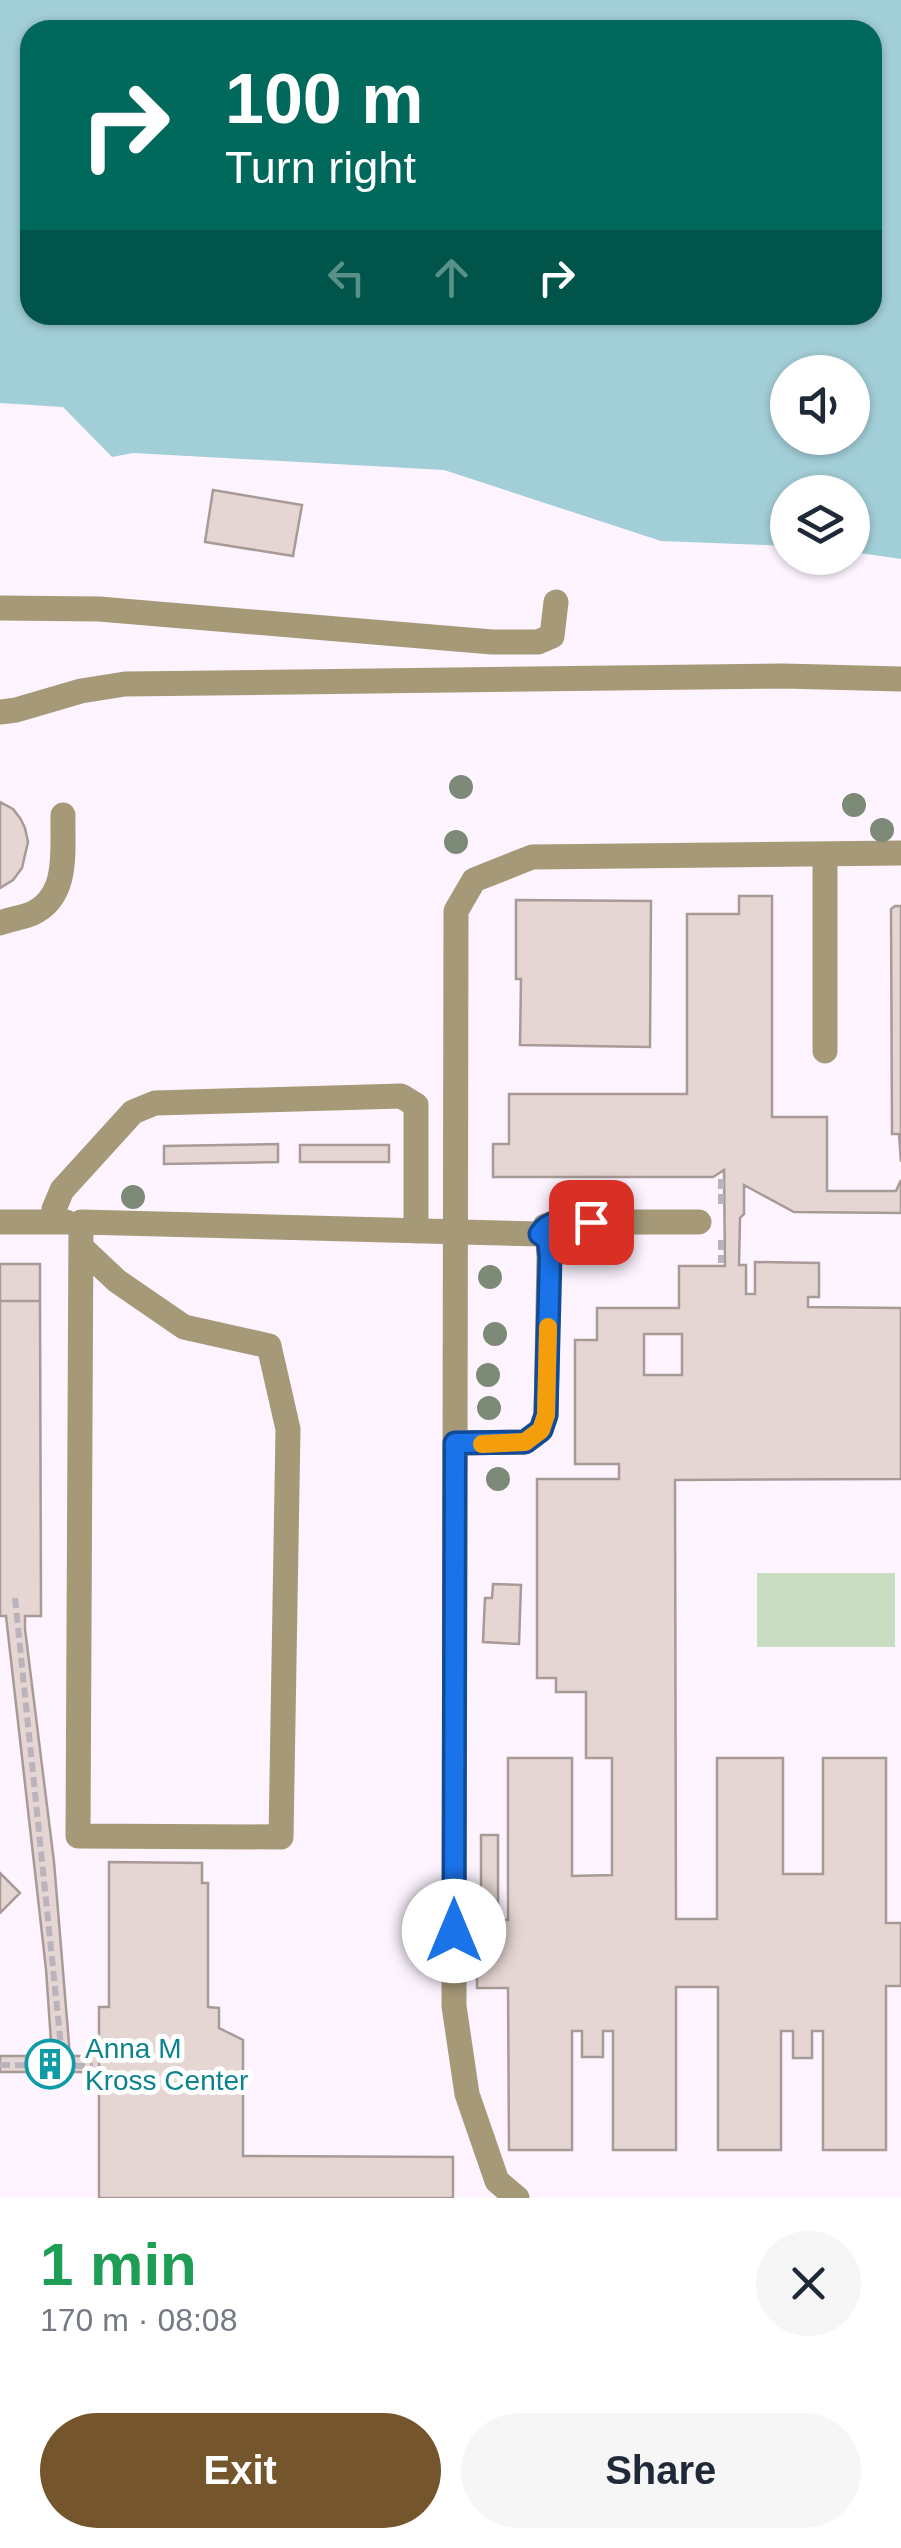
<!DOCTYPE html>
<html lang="en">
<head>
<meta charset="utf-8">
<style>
  :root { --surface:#fff; --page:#f6f6f7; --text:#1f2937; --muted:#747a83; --accent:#75552b }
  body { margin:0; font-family:Helvetica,sans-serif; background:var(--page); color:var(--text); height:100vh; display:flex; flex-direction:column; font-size:38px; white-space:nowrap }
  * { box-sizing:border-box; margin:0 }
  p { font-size:32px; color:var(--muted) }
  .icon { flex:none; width:55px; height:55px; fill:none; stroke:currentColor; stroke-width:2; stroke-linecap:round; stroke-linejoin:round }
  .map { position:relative; height:2198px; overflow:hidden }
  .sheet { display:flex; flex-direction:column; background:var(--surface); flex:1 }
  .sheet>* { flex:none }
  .top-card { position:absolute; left:20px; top:20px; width:862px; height:305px; border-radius:30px; box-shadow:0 2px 8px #0004; background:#00695c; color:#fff; overflow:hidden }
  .tools { position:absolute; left:770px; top:355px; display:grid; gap:20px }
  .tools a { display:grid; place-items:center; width:100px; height:100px; border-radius:50%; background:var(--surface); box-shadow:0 2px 8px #0004; font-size:50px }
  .pin { position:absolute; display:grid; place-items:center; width:85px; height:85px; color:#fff; margin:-42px; border-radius:20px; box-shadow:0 5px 15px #0006 }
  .me { position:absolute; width:110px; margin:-55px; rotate:0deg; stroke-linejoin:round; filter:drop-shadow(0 0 8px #0008) }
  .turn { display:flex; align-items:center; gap:35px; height:210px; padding:0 40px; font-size:45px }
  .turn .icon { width:130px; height:130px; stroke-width:2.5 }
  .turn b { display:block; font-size:70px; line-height:85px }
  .lanes { display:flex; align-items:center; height:95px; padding:0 40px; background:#0003; justify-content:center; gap:50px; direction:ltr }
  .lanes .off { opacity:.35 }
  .round { display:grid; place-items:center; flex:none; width:105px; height:105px; border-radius:52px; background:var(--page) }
  .head { display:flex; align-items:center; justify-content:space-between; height:170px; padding:0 40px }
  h1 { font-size:60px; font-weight:700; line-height:75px; color:#1e9e55 }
  .cta { display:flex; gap:20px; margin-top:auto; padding:20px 40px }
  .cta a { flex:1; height:115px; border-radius:60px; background:var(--accent); color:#fff; font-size:40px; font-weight:700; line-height:115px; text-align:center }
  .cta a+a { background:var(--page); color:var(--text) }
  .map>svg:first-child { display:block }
  .green { fill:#c8ddc2 }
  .water { fill:#a2ced7; fill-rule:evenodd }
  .building { fill:#e5d6d3; stroke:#a89a97; stroke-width:2.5; fill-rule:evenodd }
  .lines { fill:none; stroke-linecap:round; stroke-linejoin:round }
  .path { stroke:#bab3bb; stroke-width:6; stroke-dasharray:10 5; stroke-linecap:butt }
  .minor { stroke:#a69978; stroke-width:25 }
  .tree { fill:#7d8a77 }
  .route-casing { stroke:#114b97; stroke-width:25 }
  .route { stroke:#1a73e8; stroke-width:18 }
  .slow { stroke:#f59e0b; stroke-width:18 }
  .labels { text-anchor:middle; stroke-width:10; stroke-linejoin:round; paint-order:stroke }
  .culture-label { font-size:28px; fill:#0d838f; stroke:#fff; text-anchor:start }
</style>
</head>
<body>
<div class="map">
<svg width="901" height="2198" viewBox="0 0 901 2198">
  <rect width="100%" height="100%" fill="#fdf4ff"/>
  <!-- green -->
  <path class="green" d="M757,1573H895V1647H757Z"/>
  <!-- water -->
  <path class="water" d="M0,0H901V559L853,552L852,492H788L787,546L661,541L444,470L133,453L112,457L63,407L0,403ZM30,30H872V315H30ZM788,372H852V438H788Z"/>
  <!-- building -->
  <path class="building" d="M213,490L302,505L293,556L205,542Z
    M0,802L13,809L20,818L25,828L28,842L22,868L13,880L0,888Z
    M739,896H772V1117H827V1191H896L901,1180V1213L794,1212L744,1185V1214L740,1218L739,1265H746V1294H755V1262L819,1263V1297H808V1307L901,1308V1479L675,1480L676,1919H717V1758H783V1874H823V1758H886V1923H901V1986H886V2150H823V2031H812V2058H793V2031H781V2150H718V1987H676V2150H613V2031H603V2057H582V2031H572V2150H509L508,1988H477V1920H508V1758H572V1876L612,1875V1758H586V1692H556V1678H537V1479H619V1464H575V1340H597V1308H679V1266H725L724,1170L713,1177H493V1144H509V1094H687V914H739ZM644,1334H682V1375H644Z
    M516,900L651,901L650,1047L520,1045L521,979H516Z
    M895,906H901V1162L899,1134H892L891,909Z
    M278,1144V1162L164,1164V1146Z
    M300,1145H389V1162H300Z
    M0,1264H40V1301H0Z
    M0,1301H40L41,1616H25V1629L54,1862L70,2056H52L46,1969L6,1616H0Z
    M493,1584L521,1585L519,1644L483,1642L485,1598H492Z
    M481,1835H498V1913H481Z
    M109,1862L202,1863V1883H208V2007L219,2008V2028L243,2040V2156L453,2157V2198H99V2007H109Z
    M0,1873L20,1893L0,1913Z
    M0,2056H99V2072H0Z"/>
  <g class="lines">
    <!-- path -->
    <path class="path" d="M721,1179V1207
      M721,1240V1263
      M15,1598L63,2066
      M0,2065L93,2066"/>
    <!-- minor -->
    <path class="minor" d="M0,608L99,609L492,642H538L552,636L556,602
      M0,712L16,710L81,691L125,684L783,676L901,679
      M825,855V1051
      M0,923C10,919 21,918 31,914C70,897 62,850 63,815
      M0,1222H66
      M53,1222L54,1209L62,1190L133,1112L155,1103L401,1096L416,1105V1231
      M540,1234L545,1226L555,1222H699
      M81,1247L117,1281L184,1327L269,1346L288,1429L281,1837L78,1836L81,1222L540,1234L548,1239L549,1257L546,1415L541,1430L525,1442L455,1443
      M517,2198L497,2181L467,2094L454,2006L456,911L474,880L532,857L901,853"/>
  </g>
  <!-- trees -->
  <g class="tree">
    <circle cx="461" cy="787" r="12"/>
    <circle cx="854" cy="805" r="12"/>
    <circle cx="882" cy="830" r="12"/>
    <circle cx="456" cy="842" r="12"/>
    <circle cx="133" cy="1197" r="12"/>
    <circle cx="490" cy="1277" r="12"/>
    <circle cx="495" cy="1334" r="12"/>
    <circle cx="488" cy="1375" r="12"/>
    <circle cx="489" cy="1408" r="12"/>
    <circle cx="498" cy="1479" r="12"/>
  </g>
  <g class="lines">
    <!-- route casing -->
    <g class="route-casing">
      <path id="route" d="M454,1931L455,1443L525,1442L541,1430L546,1415L550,1257L548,1239L540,1234C551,1217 572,1222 591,1222"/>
    </g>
    <!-- route -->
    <use href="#route" class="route"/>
    <!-- slow -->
    <path class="slow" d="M482,1444L525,1442L541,1430L546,1415L548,1327"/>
  </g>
  <!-- icons -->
  <defs>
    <g id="building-ring" transform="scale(2.5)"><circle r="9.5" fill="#fff" stroke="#0f9aa8" stroke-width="1.5"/><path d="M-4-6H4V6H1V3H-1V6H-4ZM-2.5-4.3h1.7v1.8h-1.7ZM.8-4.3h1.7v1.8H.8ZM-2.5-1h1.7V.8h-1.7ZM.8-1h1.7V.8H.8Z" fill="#0f9aa8"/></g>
  </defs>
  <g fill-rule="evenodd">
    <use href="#building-ring" x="50" y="2064"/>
  </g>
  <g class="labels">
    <!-- culture labels -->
    <g class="culture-label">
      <text x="85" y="2058">Anna M<tspan x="85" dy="32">Kross Center</tspan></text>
    </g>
  </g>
</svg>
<div class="tools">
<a><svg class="icon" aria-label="sound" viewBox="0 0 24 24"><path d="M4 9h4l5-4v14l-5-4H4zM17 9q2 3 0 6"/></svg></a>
<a><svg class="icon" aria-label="layers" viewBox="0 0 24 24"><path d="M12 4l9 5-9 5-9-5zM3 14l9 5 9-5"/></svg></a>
</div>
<div class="pin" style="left:591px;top:1222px;background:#d93025"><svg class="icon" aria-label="arrive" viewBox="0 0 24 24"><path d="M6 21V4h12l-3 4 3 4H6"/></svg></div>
<svg class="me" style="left:454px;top:1931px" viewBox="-20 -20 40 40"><circle r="19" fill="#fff"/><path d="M0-13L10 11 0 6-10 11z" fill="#1a73e8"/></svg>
<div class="top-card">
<div class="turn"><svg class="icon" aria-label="right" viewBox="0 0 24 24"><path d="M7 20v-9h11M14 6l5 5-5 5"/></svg><div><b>100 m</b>Turn right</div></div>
<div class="lanes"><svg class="icon off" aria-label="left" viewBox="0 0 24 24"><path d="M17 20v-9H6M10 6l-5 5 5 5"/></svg><svg class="icon off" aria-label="ahead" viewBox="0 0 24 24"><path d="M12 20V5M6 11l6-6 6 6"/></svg><svg class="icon" aria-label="right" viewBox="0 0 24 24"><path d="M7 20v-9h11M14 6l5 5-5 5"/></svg></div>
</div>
</div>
<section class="sheet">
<div class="head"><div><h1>1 min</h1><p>170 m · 08:08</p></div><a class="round"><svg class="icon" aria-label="close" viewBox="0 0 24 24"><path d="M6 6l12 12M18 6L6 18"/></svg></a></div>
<div class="cta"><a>Exit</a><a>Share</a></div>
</section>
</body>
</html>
